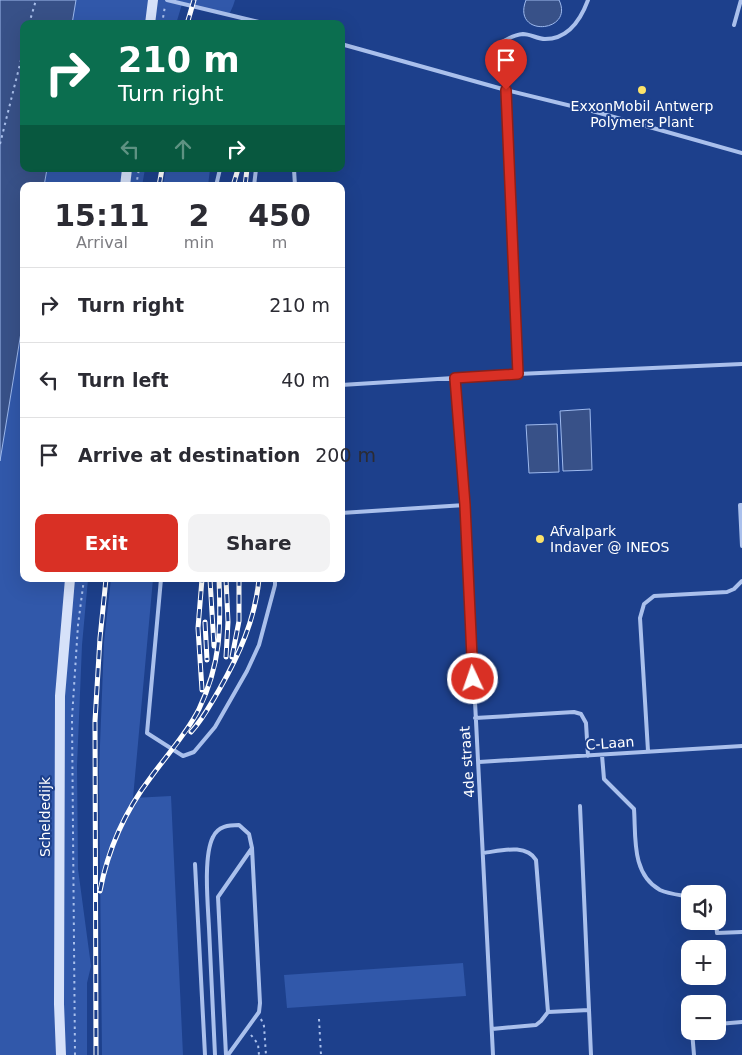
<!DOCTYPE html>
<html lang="en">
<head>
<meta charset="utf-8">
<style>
  :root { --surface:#fff; --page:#f2f2f3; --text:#2b2b33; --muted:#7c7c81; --line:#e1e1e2; --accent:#d93025 }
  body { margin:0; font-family:"DejaVu Sans",sans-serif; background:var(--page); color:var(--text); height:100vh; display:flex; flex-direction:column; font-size:19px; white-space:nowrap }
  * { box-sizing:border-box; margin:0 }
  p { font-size:16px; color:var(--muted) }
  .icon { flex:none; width:28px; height:28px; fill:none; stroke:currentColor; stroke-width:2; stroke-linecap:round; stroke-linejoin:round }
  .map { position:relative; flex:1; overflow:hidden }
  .side { position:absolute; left:20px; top:182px; width:325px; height:400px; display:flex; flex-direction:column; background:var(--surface); border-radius:10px; box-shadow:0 5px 20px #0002 }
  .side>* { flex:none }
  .banner { position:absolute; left:20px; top:20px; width:325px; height:152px; border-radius:10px; box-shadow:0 5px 20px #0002; background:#0b6e4f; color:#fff; overflow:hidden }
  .buttons { position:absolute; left:681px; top:885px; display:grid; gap:10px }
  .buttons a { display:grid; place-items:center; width:45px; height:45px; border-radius:10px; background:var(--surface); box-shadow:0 5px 20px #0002; font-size:25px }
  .pin { position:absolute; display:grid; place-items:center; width:42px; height:42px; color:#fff; margin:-51px -21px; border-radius:50% 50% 50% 0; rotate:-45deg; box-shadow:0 0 5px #0007 }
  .pin .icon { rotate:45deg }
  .me { position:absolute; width:55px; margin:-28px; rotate:357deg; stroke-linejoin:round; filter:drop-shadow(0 0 4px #0008) }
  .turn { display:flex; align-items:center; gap:18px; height:105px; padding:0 15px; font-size:22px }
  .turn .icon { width:65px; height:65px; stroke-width:2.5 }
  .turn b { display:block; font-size:35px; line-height:42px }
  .lanes { display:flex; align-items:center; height:48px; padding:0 15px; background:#0003; justify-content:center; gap:25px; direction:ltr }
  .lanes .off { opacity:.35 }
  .eta { display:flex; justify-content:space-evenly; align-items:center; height:85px; text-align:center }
  .eta b { font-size:30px; font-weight:700; line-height:35px }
  .action { display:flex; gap:10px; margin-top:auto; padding:10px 15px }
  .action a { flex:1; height:58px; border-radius:10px; background:var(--accent); color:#fff; font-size:20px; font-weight:700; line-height:58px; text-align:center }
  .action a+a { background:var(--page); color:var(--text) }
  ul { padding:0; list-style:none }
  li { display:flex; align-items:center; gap:15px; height:75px; padding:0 15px; border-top:1px solid var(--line) }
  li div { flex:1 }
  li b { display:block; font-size:19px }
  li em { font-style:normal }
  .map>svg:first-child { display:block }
  .green { fill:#3158aa }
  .water { fill:#385188; stroke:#9db9ee }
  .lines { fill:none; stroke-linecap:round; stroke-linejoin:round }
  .path { stroke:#aac0ec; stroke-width:2; stroke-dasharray:2.5 4; stroke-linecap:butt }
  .lane { stroke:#aac0ec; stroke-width:4 }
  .secondary { stroke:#d6e1f9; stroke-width:10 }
  .rail-casing { stroke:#fff; stroke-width:5 }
  .rail { stroke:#1d408c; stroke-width:3; stroke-dasharray:9; stroke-linecap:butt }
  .route-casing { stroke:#8d1f18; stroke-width:12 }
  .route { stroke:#d93025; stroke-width:9 }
  .poi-dot { fill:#fce369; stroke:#1d408c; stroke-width:2 }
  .labels { text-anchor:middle; stroke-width:4; stroke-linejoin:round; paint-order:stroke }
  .poi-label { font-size:14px; fill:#fff; stroke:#1d408c }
  .street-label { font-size:14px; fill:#fff; stroke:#1d408c }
</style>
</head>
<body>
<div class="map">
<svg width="742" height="1055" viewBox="0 0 742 1055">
  <rect width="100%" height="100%" fill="#1d408c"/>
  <!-- green -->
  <path class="green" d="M76,0H235L233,6L229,15L182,4L176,24H72Z
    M47,169H145L142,186H44Z
    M166,169H210L208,186H163Z
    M24,314V579H88L82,645L77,766L78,869L91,966L87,983V1055H0V461Z
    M111,579H153L133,798L171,796L183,1055H102L99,771L104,642Z
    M463,963L466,996L287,1008L284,975Z"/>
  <!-- water -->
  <path class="water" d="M0,0H76L72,24H24V169H47L44,186H24V314L0,461Z
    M526,0H559C575,33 511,38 526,0Z
    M590,409L592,470L563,471L560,411Z
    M557,424L559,472L529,473L526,425Z"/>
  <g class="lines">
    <!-- path -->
    <path class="path" d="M29,24L36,0
      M162,24L165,6
      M0,144L24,48
      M136,186L139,169
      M261,1019L264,1026L266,1055
      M319,1019L321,1055
      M251,1035L258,1044L259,1055
      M75,1055L72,718L78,625L84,579"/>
    <!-- lane -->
    <path class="lane" d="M167,0L267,24
      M734,25L741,0
      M341,44L506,90
      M492,58L495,47C503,41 512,35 523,34C530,34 538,39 545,39C568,39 581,19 588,0
      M742,153L596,112L506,90L518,374L742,364
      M294,169L295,186
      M216,186L220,169
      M254,186L256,169
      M455,378L465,505L493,1055
      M341,385L518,374
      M742,505H740L742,546
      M341,513L465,505
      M161,579L147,733L183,756L194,752L215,727L247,671L259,645L275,585V579
      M475,718L574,712L581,714L586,723L588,756
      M648,751L640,618L644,604L654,596L727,592L734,589L742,581
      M602,755L604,779L634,809C636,836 631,874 660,890C669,894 680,895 690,897
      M479,762L742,746
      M580,806L591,1055
      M483,853C500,851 526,843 536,860L548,1012
      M195,864L205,1055
      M716,921L717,933L742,932
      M718,1024L742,1022
      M492,1029L536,1025L541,1021L548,1012L589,1010
      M692,1031L694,1055
      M215,1055C213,1013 211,971 209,928C208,906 203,856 213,837C218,826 229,825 239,825L249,834L252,848L260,1003L259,1012L228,1055
      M226,1055L218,897L252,848"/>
    <!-- secondary -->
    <path class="secondary" d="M150,24L153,0
      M125,186L127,169
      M61,1055L59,1004L60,696L70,579"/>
    <!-- rail casing -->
    <g class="rail-casing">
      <path id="rail" d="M187,24L194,0
        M159,186L162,169
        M233,186L238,169
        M245,186L247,169
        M210,579L214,646
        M205,622L207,660
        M226,657L228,622L226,579
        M232,657L239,621V579
        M202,690L198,628L202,579
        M191,732C203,719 210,705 219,690C239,655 255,620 259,579
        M100,891C108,849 125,811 151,777C167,755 187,733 199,709C221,663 221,628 219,579
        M96,1055L95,721L100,638L106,579"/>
    </g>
    <!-- rail -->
    <use href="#rail" class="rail"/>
  </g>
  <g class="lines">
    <!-- route casing -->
    <g class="route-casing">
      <path id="route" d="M473,679L465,505L455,378L518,374L506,90"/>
    </g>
    <!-- route -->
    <use href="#route" class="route"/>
  </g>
  <!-- markers -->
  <g class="poi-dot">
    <circle cx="642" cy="90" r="5"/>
    <circle cx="540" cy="539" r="5"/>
  </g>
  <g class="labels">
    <!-- poi labels -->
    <g class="poi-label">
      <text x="642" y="111">ExxonMobil Antwerp<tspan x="642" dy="16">Polymers Plant</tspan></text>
      <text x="550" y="536" text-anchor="start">Afvalpark<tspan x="550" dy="16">Indaver @ INEOS</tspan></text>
    </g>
    <!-- street labels -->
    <g class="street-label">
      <text transform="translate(610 743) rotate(-4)" y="5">C-Laan</text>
      <text transform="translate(467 762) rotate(-94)" y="5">4de straat</text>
      <text transform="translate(45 817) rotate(-90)" y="5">Scheldedijk</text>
    </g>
  </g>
</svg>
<div class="buttons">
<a><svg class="icon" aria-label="sound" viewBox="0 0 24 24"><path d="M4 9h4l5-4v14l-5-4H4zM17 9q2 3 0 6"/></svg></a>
<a>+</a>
<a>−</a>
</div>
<div class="pin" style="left:506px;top:90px;background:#d93025"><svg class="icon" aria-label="arrive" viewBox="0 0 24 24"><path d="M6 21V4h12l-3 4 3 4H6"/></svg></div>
<svg class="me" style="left:473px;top:679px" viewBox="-20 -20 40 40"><circle r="17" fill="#d93025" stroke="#fff" stroke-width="3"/><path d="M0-11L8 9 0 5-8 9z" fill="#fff"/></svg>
<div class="banner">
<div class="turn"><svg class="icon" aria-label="right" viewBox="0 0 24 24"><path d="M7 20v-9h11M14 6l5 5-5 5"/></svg><div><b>210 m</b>Turn right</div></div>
<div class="lanes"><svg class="icon off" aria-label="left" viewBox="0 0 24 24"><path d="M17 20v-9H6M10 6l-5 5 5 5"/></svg><svg class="icon off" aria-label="ahead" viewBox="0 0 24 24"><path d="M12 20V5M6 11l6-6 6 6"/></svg><svg class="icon" aria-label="right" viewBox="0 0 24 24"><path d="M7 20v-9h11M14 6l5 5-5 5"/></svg></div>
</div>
<section class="side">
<div class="eta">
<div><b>15:11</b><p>Arrival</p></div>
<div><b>2</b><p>min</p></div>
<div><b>450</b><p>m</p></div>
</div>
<ul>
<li><svg class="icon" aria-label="right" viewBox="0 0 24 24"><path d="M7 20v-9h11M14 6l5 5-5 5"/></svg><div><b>Turn right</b></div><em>210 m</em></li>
<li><svg class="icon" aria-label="left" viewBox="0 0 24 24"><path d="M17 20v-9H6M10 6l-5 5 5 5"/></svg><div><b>Turn left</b></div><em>40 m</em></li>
<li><svg class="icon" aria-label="arrive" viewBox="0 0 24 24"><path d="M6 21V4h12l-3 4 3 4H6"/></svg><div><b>Arrive at destination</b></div><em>200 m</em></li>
</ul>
<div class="action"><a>Exit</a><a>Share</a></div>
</section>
</div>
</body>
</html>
